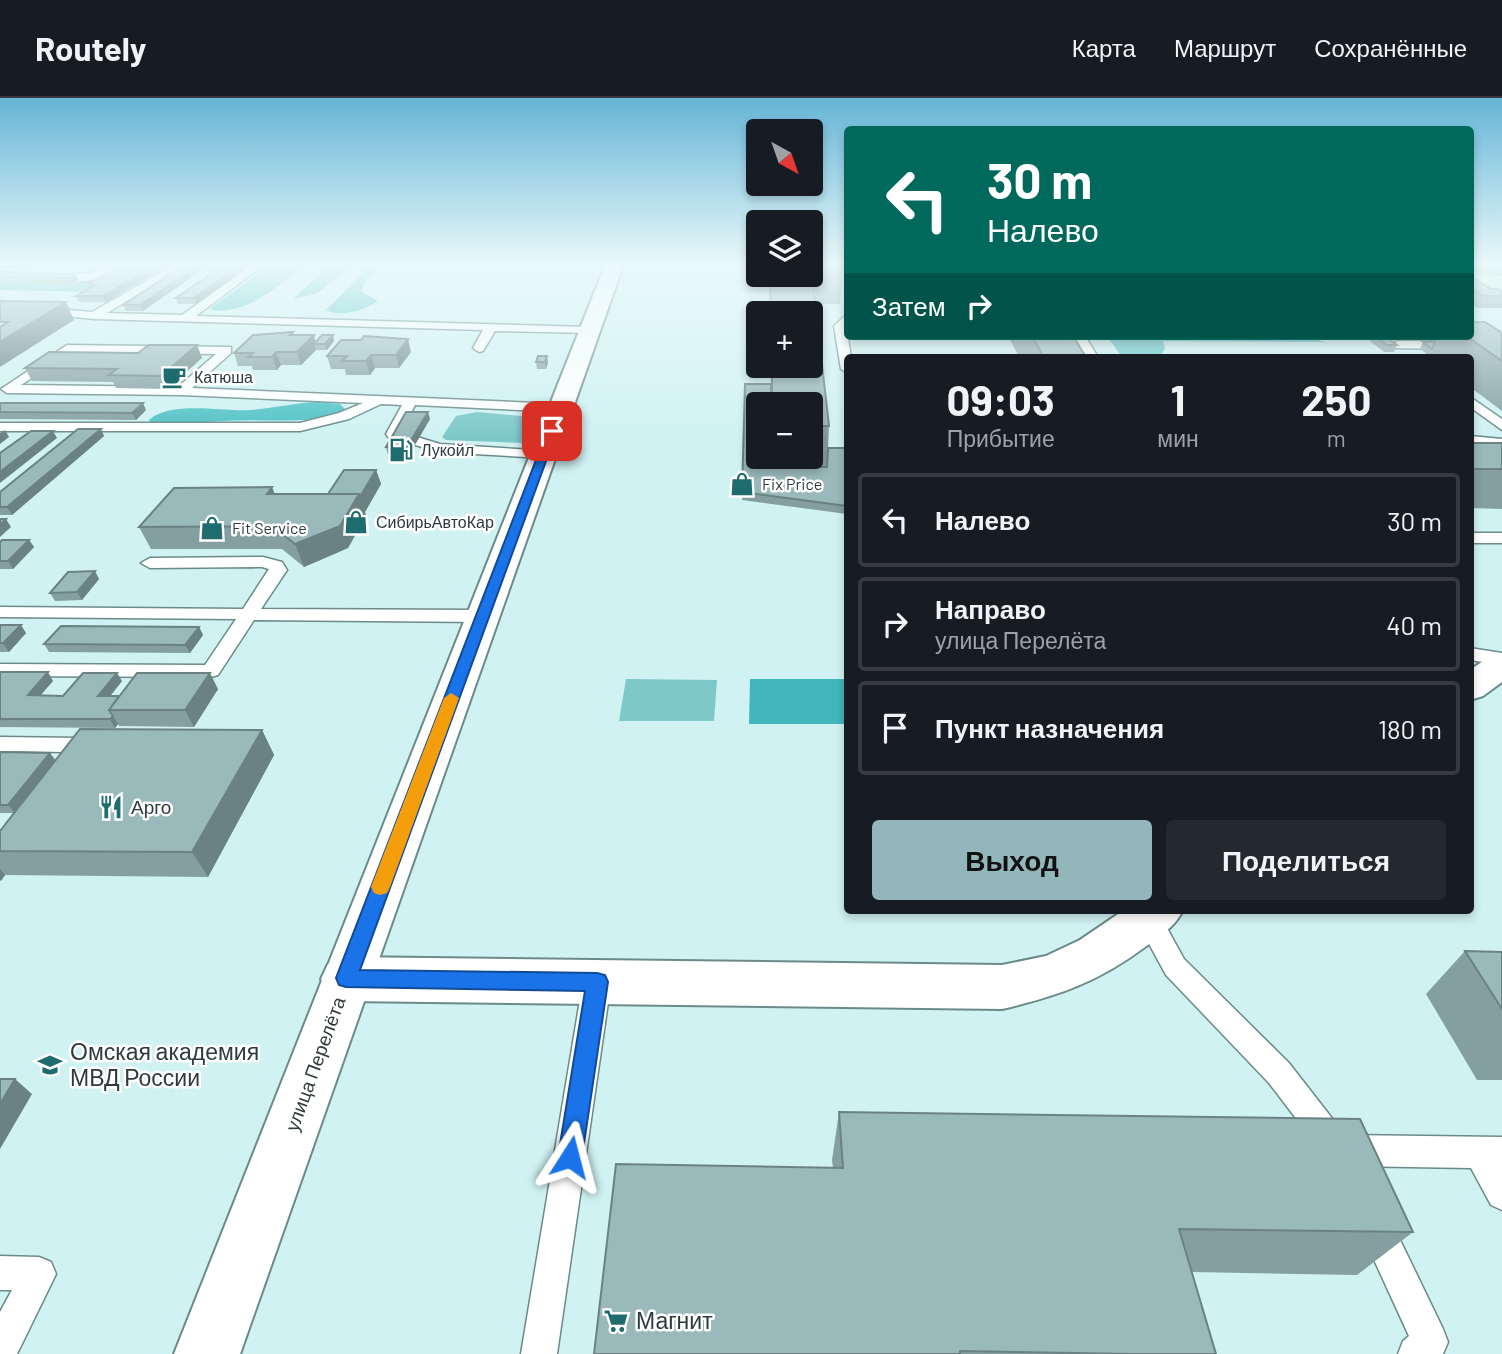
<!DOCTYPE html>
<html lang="ru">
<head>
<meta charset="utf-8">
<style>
  :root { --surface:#171b24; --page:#242831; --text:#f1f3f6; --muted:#9ea1a6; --line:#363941; --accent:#92b6b9 }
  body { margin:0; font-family:Barlow,sans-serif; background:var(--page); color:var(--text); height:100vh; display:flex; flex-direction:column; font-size:26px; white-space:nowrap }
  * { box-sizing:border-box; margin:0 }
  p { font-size:23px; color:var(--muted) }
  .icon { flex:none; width:38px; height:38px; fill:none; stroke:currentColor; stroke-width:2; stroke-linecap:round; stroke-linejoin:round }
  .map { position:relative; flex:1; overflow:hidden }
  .sheet { position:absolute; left:844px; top:256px; width:630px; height:560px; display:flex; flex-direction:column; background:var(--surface); border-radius:7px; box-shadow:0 4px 10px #0003 }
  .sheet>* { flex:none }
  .banner { position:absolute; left:844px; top:28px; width:630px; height:214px; border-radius:7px; box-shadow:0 4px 10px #0003; background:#00695c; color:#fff; overflow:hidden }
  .needle { width:46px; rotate:140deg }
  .buttons { position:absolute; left:746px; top:21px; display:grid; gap:14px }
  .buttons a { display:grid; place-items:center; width:77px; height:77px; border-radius:7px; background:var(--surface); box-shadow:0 4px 10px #0003; font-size:35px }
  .pin { position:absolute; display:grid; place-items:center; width:60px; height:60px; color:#fff; margin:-30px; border-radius:14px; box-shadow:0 4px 10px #0006 }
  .me { position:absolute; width:77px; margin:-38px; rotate:9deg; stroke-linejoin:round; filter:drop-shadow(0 0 5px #0008) }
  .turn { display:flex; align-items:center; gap:24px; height:147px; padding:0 28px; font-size:32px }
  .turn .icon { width:91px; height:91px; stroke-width:2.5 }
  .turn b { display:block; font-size:49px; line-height:60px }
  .then { display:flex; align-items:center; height:66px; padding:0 28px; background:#0003; gap:14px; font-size:26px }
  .eta { display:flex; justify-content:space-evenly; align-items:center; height:119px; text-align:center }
  .eta b { font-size:42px; font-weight:700; line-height:49px }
  .primary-button { display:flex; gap:14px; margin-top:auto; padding:14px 28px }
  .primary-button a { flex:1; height:80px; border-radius:7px; background:var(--accent); color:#111; font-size:28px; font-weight:700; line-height:80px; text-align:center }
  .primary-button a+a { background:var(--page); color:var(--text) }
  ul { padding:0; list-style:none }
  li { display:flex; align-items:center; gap:21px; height:94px; margin:0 14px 10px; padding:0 14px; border:4px solid var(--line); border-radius:7px }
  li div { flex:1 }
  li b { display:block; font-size:26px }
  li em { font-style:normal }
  header { display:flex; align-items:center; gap:42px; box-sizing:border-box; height:98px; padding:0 35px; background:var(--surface); border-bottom:2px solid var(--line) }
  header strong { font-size:33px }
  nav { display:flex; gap:38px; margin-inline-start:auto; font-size:24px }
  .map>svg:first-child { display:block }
  .green { fill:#7ec8ca }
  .forest { fill:#4fc2c5 }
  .water { fill:#42b7bb }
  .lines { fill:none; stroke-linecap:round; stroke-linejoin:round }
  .service-casing { stroke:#6b8a8a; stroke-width:3 }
  .minor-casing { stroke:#6b8a8a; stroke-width:4 }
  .secondary-casing { stroke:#6b8a8a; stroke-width:4 }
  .service { fill:#fff; fill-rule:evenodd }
  .minor { fill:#fff; fill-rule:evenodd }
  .secondary { fill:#fff; fill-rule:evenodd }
  .wall { fill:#849fa0; fill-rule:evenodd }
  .shaded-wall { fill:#6b8282 }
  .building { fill:#99b9ba; stroke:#6b8282; stroke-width:2 }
  .route { fill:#1a73e8; stroke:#114b97; stroke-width:2 }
  .slow { fill:#f59e0b }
  .labels { text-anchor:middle; stroke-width:5; stroke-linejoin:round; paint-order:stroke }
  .far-poi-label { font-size:16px; fill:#2e3b3c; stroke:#fff; text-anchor:start }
  .poi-label { font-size:19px; fill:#2e3b3c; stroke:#fff; text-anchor:start }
  .street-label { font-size:19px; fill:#2e3b3c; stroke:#fff }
  .near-poi-label { font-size:23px; fill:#2e3b3c; stroke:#fff; text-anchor:start }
</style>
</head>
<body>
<header>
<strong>Routely</strong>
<nav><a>Карта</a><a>Маршрут</a><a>Сохранённые</a></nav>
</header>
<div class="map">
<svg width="1502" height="1256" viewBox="0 0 1502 1256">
  <rect width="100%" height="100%" fill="#d0f2f3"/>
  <!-- green -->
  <path class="green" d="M477,314L532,319L536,322L527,344L522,345L446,342L442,339L456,318Z
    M626,581L717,582L714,623H619Z"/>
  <!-- forest -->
  <path class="forest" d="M272,165H307C281,185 249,217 212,212V209Z
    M332,165H350L348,170L318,195L293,201Z
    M373,165H383L367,181L361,193L378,203C365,212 341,220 326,212Z
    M98,180L95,194L0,192V184L70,186L78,182Z
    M1107,238H1304L1325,244L1163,243L1165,251L1159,259H1122Z
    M317,304L340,306L345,311L343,316C301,327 264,320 222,323C197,324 175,329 151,327L149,322C171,302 223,314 251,312C274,310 295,305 317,304Z"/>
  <!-- water -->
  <path class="water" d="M750,581H844L847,626H749Z"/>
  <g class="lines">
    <!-- service casing -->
    <g class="service-casing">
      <path id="service" d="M119,165H130C98,193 40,182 0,181V175C39,175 84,183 119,165Z
        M178,165H189L107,215L182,217L255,165H266L196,218L589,229L595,232L589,235L495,233L483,253L479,254L473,250L483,232L94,221L37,215L0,217V211L37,209L92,214Z
        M847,216L846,228L851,259H847V275L841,271L834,228Z
        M1073,238H1085L1098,259H1086Z
        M1397,243H1451L1457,247L1451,251L1393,250L1391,247Z
        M67,247L231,249V255L192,290L560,306L567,310L560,314L415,307L401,334L440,346L548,353L550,356L548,359L543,360L439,354L388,339L386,336L402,307L381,306L349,321L300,333H0V325H300L339,315L363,305L181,297L7,295L1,291ZM70,255L216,256L178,289L21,287Z
        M1470,299L1502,321V332L1470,309Z
        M1470,338L1502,341V349L1470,346Z
        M1470,435H1502V445H1470Z
        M263,459L282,464L287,472L261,511L482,512L491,518L482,524L254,522L218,577L211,579L0,578V566L205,567L236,521L0,519V509L243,511L269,471L262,469L150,470L141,465L150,460Z
        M1470,550L1502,555V567L1470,562Z
        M0,639L82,640L90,642L93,647C86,659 80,669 65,664L62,659L65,654L0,653Z
        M1139,812H1157L1184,861L1289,965L1345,1037L1502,1039V1112L1491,1107L1471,1070L1347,1068L1336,1063L1333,1056L1320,1052L1269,985L1166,877L1135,820Z
        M597,872L607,876L611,884L557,1256H521L583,884L587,876Z
        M1376,1112L1388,1117L1443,1231L1448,1244L1443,1256H1398L1403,1243L1409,1238L1359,1129L1364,1117Z
        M0,1158L39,1159L51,1164L56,1176L17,1256H0V1214L12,1192H0Z"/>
    </g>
    <!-- minor casing -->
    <g class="minor-casing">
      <path id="minor" d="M1502,556V584L1483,598L1470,602V572L1489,559Z
        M1124,812H1183C1175,829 1160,838 1145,849C1098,884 1058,898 1002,911L346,903L328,896L321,881L328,866L346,859L1002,867L1046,858L1080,842Z"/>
    </g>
    <!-- secondary casing -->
    <g class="secondary-casing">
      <path id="secondary" d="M606,165H624L240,1256H174Z"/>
    </g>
    <!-- service -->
    <use href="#service" class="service"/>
    <!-- minor -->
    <use href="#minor" class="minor"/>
    <!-- secondary -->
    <use href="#secondary" class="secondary"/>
  </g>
  <!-- wall -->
  <path class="wall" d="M126,165H172L106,204H79L76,198L89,190L88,186Z
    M187,165L143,213H126L123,207Z
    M227,165L196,206H178L176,200Z
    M810,165L843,166L840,206H815L829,328L828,350H847V416L742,402L745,286H771L770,268H810V215H770V187H802L801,177H810ZM758,306H810V359H758Z
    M1470,165H1502V178L1481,177L1470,171Z
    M0,175L75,176L78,182L70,186L0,184Z
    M1470,178L1491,191L1502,193V210H1478L1470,205Z
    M1502,235V313L1470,289V259H1431L1420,251L1423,244H1435L1438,238H1470Z
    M294,237L316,243L333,237L334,243L327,252H316L301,267H281L277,272H253L252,268H238L234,255Z
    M1008,238H1073L1086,259H1019Z
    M1364,238H1385L1397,247L1394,254H1384Z
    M197,247L202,260L167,291L116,290L113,284L32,283L25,270Z
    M411,254L399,270H375L370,277H346L345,271H331L327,258Z
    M538,258L548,265L546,271H537L536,264Z
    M0,305L146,312L136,322L0,321Z
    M430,321L409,357H388L386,349Z
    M101,331L104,338L12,417H0V394Z
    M1470,345H1502V411L1470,410Z
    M376,372L381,386L365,414L366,418L348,450L304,469L282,451H151L139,429L275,396H328Z
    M29,442L34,449L13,471H0V444Z
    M99,481L82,502L55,503L50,495Z
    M0,527L26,535L9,554H0Z
    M199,529L203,537L190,555L49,554L44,546Z
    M0,574L53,583L40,597L63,598L122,583L110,598L218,591L194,629L119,628L118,626L115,630L0,629Z
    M262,632L274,657L208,779L5,777L0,783V733L13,715H0V654L55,662Z
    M1465,853L1502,854V982H1477L1426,896Z
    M839,1014L1413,1134L1357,1177L1191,1174L1216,1256H594L833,1070L832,1062Z"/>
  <!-- shaded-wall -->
  <path class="shaded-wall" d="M0,165H84L0,171Z
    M160,165H172L106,204L103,198Z
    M203,165H213L143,213L140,207Z
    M244,165H254L196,206L194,200Z
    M75,176L78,182L70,186L67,180Z
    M66,204L74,222L0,269V244Z
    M314,237L316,246H314L316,252L301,267L297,254Z
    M333,237L334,243L327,252L325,246Z
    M408,241L411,254L399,270L396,257Z
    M197,247L202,260L167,291L161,278Z
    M276,254L281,267L277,272L272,259Z
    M371,257L375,270L370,277L366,263Z
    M547,258L548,265L546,271L545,264Z
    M143,305L146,312L136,322L132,315Z
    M428,314L430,321L409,357L407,349Z
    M101,331L104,338L12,417L7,409Z
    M5,332L9,339L0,346V335Z
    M53,333L57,340L0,385V374Z
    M376,372L381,386L365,414L366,418L348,450L304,469L295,446L354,402Z
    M272,389L281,411L267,396Z
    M6,421L11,429L0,439V427Z
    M29,442L34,449L13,471L8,463Z
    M95,473L99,481L82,502L77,494Z
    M21,527L26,535L9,554L3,545Z
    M199,529L203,537L190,555L185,547Z
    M48,574L53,583L33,606L28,597Z
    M117,575L122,583L104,606L98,598Z
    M210,575L218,591L194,629L185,612Z
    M113,618L118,626L115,630L110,621Z
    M262,632L274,657L208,779L192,754Z
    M50,655L56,663L15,715L8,707Z
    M0,771L5,777L1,783L0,782Z
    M15,981L32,996L0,1051V1006Z"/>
  <!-- building -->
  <path class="building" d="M126,165H160L103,198H76L96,186H88Z
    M187,165H203L140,207H123Z
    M227,165H244L194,200H176Z
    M810,165H842L843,166H810Z
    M2,174L75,176L67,180L0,179V175Z
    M1470,178L1491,191H1498L1502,193V198H1484L1470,189Z
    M770,187H813L829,328H810V306H772V268H810V215H771Z
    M0,203L66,204L0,244V229L8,224H0Z
    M1470,224H1485L1502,235V263L1466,238H1470Z
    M293,234L290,237H314L297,254H276L272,259H248L253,255H234L253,237Z
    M322,237H333L325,246H314Z
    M364,238L408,241L396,257H371L366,263H342L347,258H327L341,242H361Z
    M1032,238H1073L1086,259H1044Z
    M1375,238H1385L1397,247H1387Z
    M1423,244H1435L1432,251Z
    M149,247H197L161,278L109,277L117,271L25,270L49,254L138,255Z
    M538,258H547L545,264H536Z
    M745,286H771V306H758V359H772V369H827L828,350H847V408L742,394Z
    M0,305H143L132,315L0,314Z
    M406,314H428L407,349H386Z
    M78,331H101L7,409H0V394Z
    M31,333H53L0,374V355Z
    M1470,345H1502V371H1470Z
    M344,372H376L360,399L359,396H328Z
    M272,389L267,396H359L340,428L295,446L273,428L139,429L174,390Z
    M0,421H6L0,427Z
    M2,442H29L8,463H0V444Z
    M95,473L77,494L50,495L68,474Z
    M0,527H21L3,545H0Z
    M61,528L199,529L185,547L44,546Z
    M0,574H48L28,597L63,598L83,575H117L98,598H119L109,612L113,618L110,621H0Z
    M137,575H210L185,612H109Z
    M80,631L262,632L192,754L0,753V733Z
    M0,654L50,655L8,707H0Z
    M1465,853L1502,854V911Z
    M0,981H15L0,1006Z
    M839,1014L1360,1021L1413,1134L1179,1131L1216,1256H1131L960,1253V1256H594L616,1066L843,1070Z"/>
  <!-- sky -->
  <linearGradient id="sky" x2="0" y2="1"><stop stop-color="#65b5d6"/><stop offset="0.49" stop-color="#eaf9fa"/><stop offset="1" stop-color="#eaf9fa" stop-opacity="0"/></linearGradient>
  <rect width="1502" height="340" fill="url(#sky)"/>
  <!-- route -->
  <path class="route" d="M548,331L557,333L360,872L597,875L605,877L608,884L582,1059L578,1068L570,1071L561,1068L558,1059L585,893L346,889L339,887L336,880Z"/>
  <!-- slow -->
  <path class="slow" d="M451,595L459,600L390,789L387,795L380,797L374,795L371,789L444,600Z"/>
  <!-- icons -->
  <defs>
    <g id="cafe-bare" transform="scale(1.89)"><path d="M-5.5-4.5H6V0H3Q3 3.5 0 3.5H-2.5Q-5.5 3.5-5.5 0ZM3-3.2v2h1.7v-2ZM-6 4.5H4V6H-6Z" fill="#1f6c6e" stroke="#fff" stroke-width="2.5" paint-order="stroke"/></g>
    <g id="fuel-bare" transform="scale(1.89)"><path d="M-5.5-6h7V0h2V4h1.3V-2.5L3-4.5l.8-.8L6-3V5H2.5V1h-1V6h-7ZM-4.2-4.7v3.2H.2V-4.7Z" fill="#1f6c6e" stroke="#fff" stroke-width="2.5" paint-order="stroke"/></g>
    <g id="shop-bare" transform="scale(1.89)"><path d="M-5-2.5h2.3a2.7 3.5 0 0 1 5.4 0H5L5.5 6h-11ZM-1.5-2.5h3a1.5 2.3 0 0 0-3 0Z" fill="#1f6c6e" stroke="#fff" stroke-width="2.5" paint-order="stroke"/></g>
    <g id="restaurant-bare" transform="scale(1.89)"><path d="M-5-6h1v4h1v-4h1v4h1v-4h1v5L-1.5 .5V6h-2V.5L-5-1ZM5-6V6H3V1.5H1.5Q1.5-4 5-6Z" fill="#1f6c6e" stroke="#fff" stroke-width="2.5" paint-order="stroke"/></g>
    <g id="university-bare" transform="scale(1.89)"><path d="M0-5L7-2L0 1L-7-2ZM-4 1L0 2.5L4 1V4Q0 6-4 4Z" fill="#1f6c6e" stroke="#fff" stroke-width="2.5" paint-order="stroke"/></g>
    <g id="supermarket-bare" transform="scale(1.89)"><path d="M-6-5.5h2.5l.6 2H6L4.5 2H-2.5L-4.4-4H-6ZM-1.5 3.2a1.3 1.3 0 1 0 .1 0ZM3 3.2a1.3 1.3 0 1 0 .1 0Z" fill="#1f6c6e" stroke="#fff" stroke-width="2.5" paint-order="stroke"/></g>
  </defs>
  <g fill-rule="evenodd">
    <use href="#cafe-bare" x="174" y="279"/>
    <use href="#fuel-bare" x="401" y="352"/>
    <use href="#shop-bare" x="742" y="386"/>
    <use href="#shop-bare" x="356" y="424"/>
    <use href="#shop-bare" x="212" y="430"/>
    <use href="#restaurant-bare" x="111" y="709"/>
    <use href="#university-bare" x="50" y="967"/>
    <use href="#supermarket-bare" x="616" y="1223"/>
  </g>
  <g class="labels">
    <!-- far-poi labels -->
    <g class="far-poi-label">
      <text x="194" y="285">Катюша</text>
      <text x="421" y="358">Лукойл</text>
      <text x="762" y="392">Fix Price</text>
      <text x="376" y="430">СибирьАвтоКар</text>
      <text x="232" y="436">Fit Service</text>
    </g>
    <!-- poi labels -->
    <g class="poi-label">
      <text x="131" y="716">Арго</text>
    </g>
    <!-- street labels -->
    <g class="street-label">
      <text transform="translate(315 966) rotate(-70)" y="7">улица Перелёта</text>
    </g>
    <!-- near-poi labels -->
    <g class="near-poi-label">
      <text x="70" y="962">Омская академия<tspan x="70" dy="26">МВД России</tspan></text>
      <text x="636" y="1231">Магнит</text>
    </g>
  </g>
</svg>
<div class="buttons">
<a><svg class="needle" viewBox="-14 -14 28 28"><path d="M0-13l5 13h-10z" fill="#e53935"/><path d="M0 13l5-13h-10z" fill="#9ea1a6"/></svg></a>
<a><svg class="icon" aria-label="layers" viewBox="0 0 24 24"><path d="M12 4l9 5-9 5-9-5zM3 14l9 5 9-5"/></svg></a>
<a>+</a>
<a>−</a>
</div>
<div class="pin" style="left:552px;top:333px;background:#d93025"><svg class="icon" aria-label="arrive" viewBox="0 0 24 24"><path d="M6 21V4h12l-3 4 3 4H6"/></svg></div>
<svg class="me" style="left:570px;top:1059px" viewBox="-20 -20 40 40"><path d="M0-17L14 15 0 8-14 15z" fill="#1a73e8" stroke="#fff" stroke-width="4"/></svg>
<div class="banner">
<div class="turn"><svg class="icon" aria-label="left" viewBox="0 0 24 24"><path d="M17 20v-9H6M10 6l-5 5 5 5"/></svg><div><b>30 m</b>Налево</div></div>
<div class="then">Затем<svg class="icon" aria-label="right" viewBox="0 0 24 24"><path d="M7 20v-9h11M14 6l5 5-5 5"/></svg></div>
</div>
<section class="sheet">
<div class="eta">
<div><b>09:03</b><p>Прибытие</p></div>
<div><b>1</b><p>мин</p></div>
<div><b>250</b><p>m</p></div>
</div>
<ul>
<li><svg class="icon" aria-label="left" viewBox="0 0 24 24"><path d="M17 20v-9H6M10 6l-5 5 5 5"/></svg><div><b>Налево</b></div><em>30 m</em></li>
<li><svg class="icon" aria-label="right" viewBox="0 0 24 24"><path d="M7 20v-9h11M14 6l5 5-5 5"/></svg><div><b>Направо</b><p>улица Перелёта</p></div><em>40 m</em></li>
<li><svg class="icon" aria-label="arrive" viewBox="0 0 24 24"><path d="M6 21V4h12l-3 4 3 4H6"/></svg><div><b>Пункт назначения</b></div><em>180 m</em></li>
</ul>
<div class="primary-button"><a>Выход</a><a>Поделиться</a></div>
</section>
</div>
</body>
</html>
